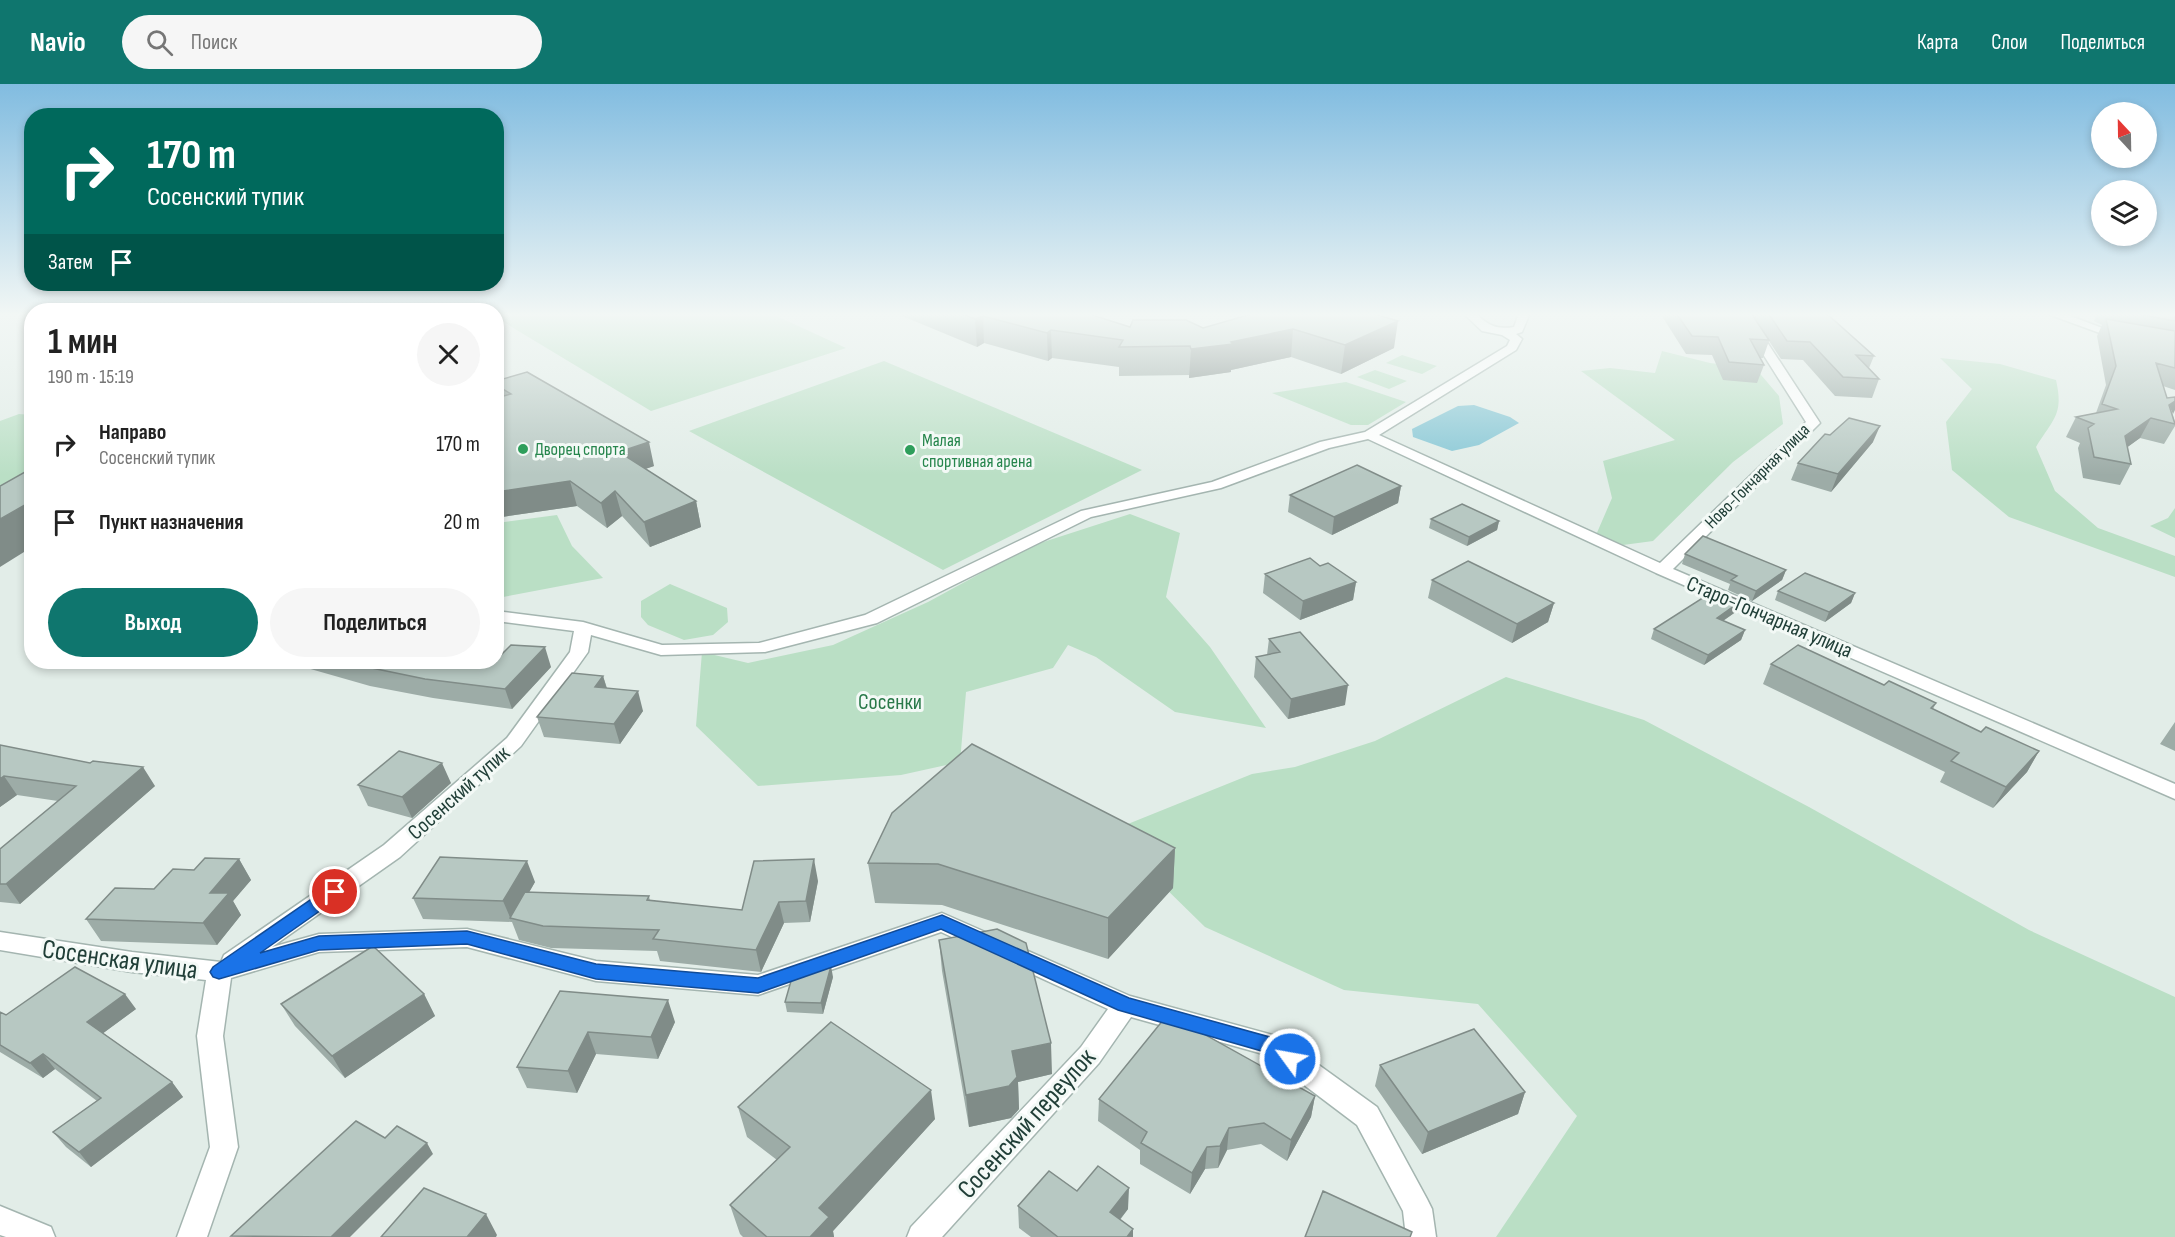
<!DOCTYPE html>
<html lang="ru">
<head>
<meta charset="utf-8">
<style>
  :root { --surface:#fff; --page:#f6f6f6; --text:#222; --muted:#767676; --accent:#0f766e }
  body { margin:0; font-family:"Sofia Sans Condensed",sans-serif; background:var(--page); color:var(--text); height:100vh; display:flex; flex-direction:column; font-size:22px; white-space:nowrap }
  * { box-sizing:border-box; margin:0 }
  p { font-size:20px; color:var(--muted) }
  .icon { flex:none; width:33px; height:33px; fill:none; stroke:currentColor; stroke-width:2; stroke-linecap:round; stroke-linejoin:round }
  .map { position:relative; flex:1; overflow:hidden }
  .panel { position:absolute; left:24px; top:219px; width:480px; height:366px; display:flex; flex-direction:column; background:var(--surface); border-radius:24px; box-shadow:0 3px 9px #0003 }
  .panel>* { flex:none }
  .guide { position:absolute; left:24px; top:24px; width:480px; height:183px; border-radius:24px; box-shadow:0 3px 9px #0003; background:#00695c; color:#fff; overflow:hidden }
  .needle { width:39px; rotate:338deg }
  .fabs { position:absolute; left:2091px; top:18px; display:grid; gap:12px }
  .fabs a { display:grid; place-items:center; width:66px; height:66px; border-radius:50%; background:var(--surface); box-shadow:0 3px 9px #0003; font-size:30px }
  .pin { position:absolute; display:grid; place-items:center; width:51px; height:51px; color:#fff; margin:-26px; border:3px solid #fff; border-radius:50%; box-shadow:0 2px 6px #0007 }
  .me { position:absolute; width:66px; margin:-33px; rotate:302deg; stroke-linejoin:round; filter:drop-shadow(0 0 4px #0008) }
  .turn { display:flex; align-items:center; gap:21px; height:126px; padding:0 24px; font-size:27px }
  .turn .icon { width:78px; height:78px; stroke-width:2.5 }
  .turn b { display:block; font-size:42px; line-height:51px }
  .then { display:flex; align-items:center; height:57px; padding:0 24px; background:#0003; gap:12px; font-size:22px }
  .round { display:grid; place-items:center; flex:none; width:63px; height:63px; border-radius:32px; background:var(--page) }
  .head { display:flex; align-items:center; justify-content:space-between; height:102px; padding:0 24px }
  h1 { font-size:36px; font-weight:700; line-height:45px }
  .action { display:flex; gap:12px; margin-top:auto; padding:12px 24px }
  .action a { flex:1; height:69px; border-radius:36px; background:var(--accent); color:#fff; font-size:24px; font-weight:700; line-height:69px; text-align:center }
  .action a+a { background:var(--page); color:var(--text) }
  ul { padding:0; list-style:none }
  li { display:flex; align-items:center; gap:18px; height:78px; padding:0 24px }
  li div { flex:1 }
  li b { display:block; font-size:22px }
  li em { font-style:normal }
  header { display:flex; align-items:center; gap:36px; box-sizing:border-box; height:84px; padding:0 30px; background:var(--accent); color:#fff }
  header strong { font-size:28px }
  nav { display:flex; gap:33px; margin-inline-start:auto; font-size:21px }
  .search { width:420px; height:54px; background:var(--page); display:flex; align-items:center; gap:15px; box-sizing:border-box; padding:0 21px; border-radius:33px; color:var(--muted); font-size:22px }
  .map>svg:first-child { display:block }
  .green { fill:#badfc5 }
  .water { fill:#87c7d5 }
  .lines { fill:none; stroke-linecap:round; stroke-linejoin:round }
  .minor-casing { stroke:#a4b5b0; stroke-width:3 }
  .minor { fill:#fff; fill-rule:evenodd }
  .wall { fill:#9daca7 }
  .shaded-wall { fill:#808c88 }
  .building { fill:#b7c8c2; stroke:#808c88; stroke-width:1.5 }
  .route { fill:#1a73e8; stroke:#114b97; stroke-width:1.5 }
  .leisure-dot { fill:#2e9e5b; stroke:#f3f9f6; stroke-width:2 }
  .labels { text-anchor:middle; stroke-width:6; stroke-linejoin:round; paint-order:stroke }
  .far-leisure-label { font-size:18px; fill:#27864d; stroke:#f3f9f6; text-anchor:start }
  .far-street-label { font-size:18px; fill:#213f38; stroke:#f3f9f6 }
  .street-label { font-size:22px; fill:#213f38; stroke:#f3f9f6 }
  .park-label { font-size:22px; fill:#297949; stroke:#f3f9f6 }
  .near-street-label { font-size:27px; fill:#213f38; stroke:#f3f9f6 }
</style>
</head>
<body>
<header>
<strong>Navio</strong>
<div class="search"><svg class="icon" aria-label="search" viewBox="0 0 24 24"><circle cx="10" cy="10" r="6"/><path d="M15 15l6 6"/></svg>Поиск</div>
<nav><a>Карта</a><a>Слои</a><a>Поделиться</a></nav>
</header>
<div class="map">
<svg width="2175" height="1153" viewBox="0 0 2175 1153">
  <rect width="100%" height="100%" fill="#e2ede8"/>
  <!-- green -->
  <path class="green" d="M501,229H770L846,264L651,327L497,234V231Z
    M1662,267L1710,279L1756,285L1779,312L1783,340L1733,378L1653,457L1623,461L1596,451L1612,414L1603,377L1675,356L1581,287L1610,284L1655,289Z
    M1402,271L1437,282L1422,290L1386,279Z
    M1940,274L2000,280L2056,296C2064,331 2053,335 2036,363L2055,407L2098,444L2175,472V493L2009,433L1952,386L1946,338L1972,305Z
    M884,277L1142,386L943,486L689,347Z
    M1375,286L1407,297L1389,305L1357,293Z
    M1346,298L1406,318L1368,341H1351L1272,309Z
    M19,330L31,331V418L0,434V337Z
    M2175,424V454L2150,442L2168,434Z
    M1130,430L1180,449L1166,513L1210,563L1266,644L1175,628L1096,573L1068,561L1053,584L966,608L960,678L901,691L758,702L696,642L702,568L748,579L833,561L928,518L1031,462Z
    M557,431L572,462L603,494L503,513L497,511V439Z
    M670,500L727,524L728,538L713,551L684,556L648,541L641,533V517Z
    M1506,593L1644,636L1809,723L2029,846L2175,913V1153H1496L1577,1032L1478,920L1344,906L1205,843L1108,748L1252,690L1295,683L1375,657Z"/>
  <!-- water -->
  <path class="water" d="M1474,321L1510,333L1519,339L1479,361L1452,367L1413,353L1412,345L1458,322Z"/>
  <g class="lines">
    <!-- minor casing -->
    <g class="minor-casing">
      <path id="minor" d="M1463,229H1475C1488,241 1496,246 1514,243L1519,229H1530L1522,248L1516,250L1522,255L1516,266L1379,351L1660,479L1806,338L1737,229H1748L1820,339L1673,485L2175,700V715L1656,489L1368,355L1329,364L1221,404L1091,433L877,539L765,568L661,571L591,551L588,568L521,662L400,773L272,863L319,850L467,845L596,877L758,891L942,829L1130,912L1280,953L1377,1023L1427,1115L1432,1125L1436,1153H1406L1403,1127L1357,1041L1263,970L1131,933L1099,979L942,1153H907L911,1143L1081,963L1108,925L941,848L758,911L596,897L467,863L319,868L231,894L223,952L238,1063L207,1153H177L210,1063L197,952L206,896L132,888L0,866V848L132,868L221,878L224,871L384,761L507,654L570,568L574,547L496,537V527L583,538L662,561L759,559L865,531L1081,427L1212,398L1320,358L1365,348L1507,262L1510,256L1502,251L1482,247Z
        M2045,229H2062L2129,254L2127,256H2119Z
        M0,1122L51,1143L55,1153H6L0,1151Z"/>
    </g>
    <!-- minor -->
    <use href="#minor" class="minor"/>
  </g>
  <!-- wall -->
  <path class="wall" d="M895,229H1086L1130,243L1203,244L1255,229L1394,264L1341,290L1291,273L1231,286V288L1189,294V291L1119,292V283L1052,274L1048,277L984,259L977,263Z
    M1660,229H1826L1874,272L1869,284L1879,295L1872,314L1835,312L1803,276L1781,275L1769,257L1763,274H1760L1764,281L1757,299L1723,296L1712,271L1686,270Z
    M2098,229H2175V306L2163,302L2175,338V342L2164,360L2140,354L2127,363L2131,380L2120,401L2083,394L2078,364L2080,359L2066,353L2076,333L2096,329L2106,301L2097,252L2102,241L2094,237Z
    M496,297L654,382L645,385L696,417L701,443L650,463L622,432L607,444L577,422L502,433L496,417Z
    M1830,351L1873,358L1831,408L1791,396L1798,379Z
    M1401,402L1398,419L1332,451L1288,428L1290,411Z
    M1431,435L1499,437L1497,446L1467,462L1429,444Z
    M1685,470L1786,486L1782,496L1752,517L1728,506L1730,500L1682,480Z
    M1320,482L1356,498L1353,516L1300,536L1263,509L1265,490Z
    M1432,496L1554,519L1548,538L1512,559L1428,514Z
    M1778,507L1855,509L1851,519L1825,538L1775,516Z
    M1741,517L1737,527L1723,537L1745,546L1741,556L1704,581L1651,555L1654,545Z
    M1269,555L1345,621L1288,635L1254,593L1256,573L1267,571Z
    M286,578H496L551,583L512,625L433,614L370,602Z
    M1771,580L1884,601L1936,619L1933,625L1981,648L2039,667L2027,688L1993,724L1940,698L1945,688L1763,600Z
    M603,592L607,604L643,627L620,660L544,653L537,633Z
    M2175,638V667L2160,660Z
    M0,661L155,702L20,820L0,818V765L58,717L17,711L0,723Z
    M451,699L412,734L368,722L358,701Z
    M1175,764L1173,804L1108,875L942,821L875,819L868,779Z
    M239,775L251,796L233,817L241,831L217,861L101,857L86,835L154,805L194,786Z
    M818,797L810,838L784,839L761,888L660,877L657,867L551,864L519,856L512,838L423,835L413,814L535,798L529,808L649,812L650,817L742,826Z
    M939,856L1052,990L1018,998L1019,1025L1011,1034L969,1043L942,887Z
    M833,893L823,930L787,928L785,918Z
    M560,907L675,938L658,975L596,970L577,1009L527,1004L517,983Z
    M424,910L435,932L345,994L295,942L281,920Z
    M136,925L103,949L172,998L183,1013L91,1083L66,1063L53,1048L97,1017L55,985L43,994L0,968V928L6,931Z
    M1380,981L1525,1008L1518,1030L1422,1070L1375,1002Z
    M1315,1012L1311,1033L1287,1077L1261,1060L1227,1066L1218,1084L1205,1085L1190,1110L1140,1080V1066L1098,1037L1099,1015Z
    M738,1023L935,1035L833,1147L834,1153H743L740,1150L730,1121L777,1076L747,1053Z
    M1077,1107L1128,1125L1120,1136L1133,1153H1031L1019,1144L1018,1122Z"/>
  <!-- shaded-wall -->
  <path class="shaded-wall" d="M983,232L984,259L977,263L975,235Z
    M1398,237L1394,264L1341,290L1345,261Z
    M1293,245L1291,273L1231,286V288L1189,294L1191,265L1231,258Z
    M1051,246L1052,274L1048,277L1047,249Z
    M2175,317V326L2173,330L2169,321Z
    M2151,334L2140,354L2114,373L2125,352Z
    M1880,342L1873,358L1831,408L1838,390Z
    M649,358L654,382L625,392L619,368Z
    M570,397L577,422L502,433L496,417V408Z
    M1401,402L1398,419L1332,451L1334,433Z
    M615,407L622,432L607,444L601,419Z
    M32,417V463L0,483V435Z
    M696,417L701,443L650,463L644,438Z
    M1499,437L1497,446L1467,462L1469,453Z
    M1786,486L1782,496L1752,517L1756,507Z
    M1356,498L1353,516L1300,536L1303,517Z
    M1855,509L1851,519L1825,538L1829,528Z
    M1741,517L1737,527L1714,543L1717,534Z
    M1554,519L1548,538L1512,559L1517,540Z
    M1745,546L1741,556L1704,581L1708,571Z
    M545,563L551,583L512,625L505,605Z
    M603,592L609,612L595,603Z
    M1348,601L1345,621L1288,635L1291,615Z
    M638,607L643,627L620,660L614,640Z
    M2039,667L2027,688L1993,724L2006,703Z
    M442,679L451,699L412,734L402,713Z
    M143,683L155,702L20,820L6,800Z
    M4,692L17,711L0,723V695Z
    M1175,764L1173,804L1108,875V834Z
    M239,775L251,796L233,817L241,831L217,861L203,839L210,809Z
    M814,775L818,797L810,838L806,817Z
    M527,777L535,798L514,835L510,834L512,838L503,817Z
    M779,818L784,839L761,888L756,866Z
    M831,882L833,893L823,930L821,919Z
    M125,910L136,925L98,953L87,938Z
    M424,910L435,932L345,994L332,972Z
    M668,916L675,938L658,975L651,953Z
    M588,948L596,970L577,1009L568,987Z
    M1051,959L1052,990L1018,998L1019,1025L1011,1034L969,1043L966,1011L1012,967Z
    M43,970L55,985L43,994L30,979Z
    M172,998L183,1013L91,1083L79,1068Z
    M931,1006L935,1035L833,1147L834,1153H810L819,1124Z
    M1525,1008L1518,1030L1422,1070L1428,1048Z
    M1315,1012L1311,1033L1287,1077L1291,1056Z
    M1229,1044L1227,1066L1218,1084L1220,1062Z
    M427,1059L433,1070L350,1153H331Z
    M1207,1063L1205,1085L1190,1110L1192,1089Z
    M1129,1104L1128,1125L1109,1149L1110,1128Z
    M486,1130L497,1151L496,1153H467Z
    M1133,1145V1153H1127Z"/>
  <!-- building -->
  <path class="building" d="M961,229H1086L1130,243L1133,236H1186L1203,244L1255,229H1371L1398,237L1345,261L1293,245L1231,258L1233,260L1191,265L1190,262L1119,263L1123,256L1051,246L1047,249L983,232L975,235Z
    M1676,229H1751L1769,256L1750,255L1764,281L1729,278L1718,253L1692,252Z
    M1768,229H1826L1874,272L1856,271L1879,295L1843,293L1810,258L1787,257Z
    M2133,229H2175V237Z
    M2106,235L2175,247V284L2156,279L2167,314L2175,313V317L2169,321L2175,340L2151,334L2125,352L2131,380L2094,373L2088,344L2094,340L2076,333L2117,325L2102,320L2116,282Z
    M527,288L649,358L619,368L696,417L644,438L615,407L601,419L570,397L496,408V386L498,371L496,370V314L511,310L496,301V297Z
    M1849,334L1880,342L1838,390L1798,379L1825,350L1830,351Z
    M1357,381L1401,402L1334,433L1290,411Z
    M32,384V417L0,435V402Z
    M1462,420L1499,437L1469,453L1431,435Z
    M1703,452L1786,486L1756,507L1731,496L1737,492L1685,470Z
    M1310,474L1320,482L1328,479L1356,498L1303,517L1265,490Z
    M1468,477L1554,519L1517,540L1432,496Z
    M1805,489L1855,509L1829,528L1778,507Z
    M1715,506L1741,517L1717,534L1745,546L1708,571L1654,545Z
    M1300,548L1348,601L1291,615L1256,573L1280,568L1269,555Z
    M511,561L545,563L505,605L425,595L362,582L346,578H496V574H498Z
    M1798,561L1884,601L1889,597L1936,619L1931,624L1981,648L1986,643L2039,667L2006,703L1951,677L1959,669L1771,580Z
    M572,589L603,592L595,603L638,607L614,640L537,633Z
    M972,660L1175,764L1108,834L938,780L868,779L892,729Z
    M0,661L90,679L93,677L143,683L6,800H0V765L76,702L4,692L0,695Z
    M399,667L442,679L402,713L358,701Z
    M440,773L527,777L503,817L413,814Z
    M205,774L239,775L210,809H229L203,839L86,835L115,804L154,805L173,785L194,786Z
    M814,775L806,817L779,818L756,866L653,855L659,846L543,842L510,834L525,808L649,812L647,816L742,826L754,777Z
    M997,845L1026,859L1051,959L1012,967L1017,993L1009,1002L966,1011L939,856Z
    M373,862L424,910L332,972L281,920Z
    M816,882H831L821,919L785,918L793,890Z
    M75,883L125,910L87,938L172,998L79,1068L53,1048L101,1014L43,970L30,979L0,961V928L6,931Z
    M560,907L668,916L651,953L588,948L568,987L517,983Z
    M1168,930L1315,1012L1291,1056L1264,1039L1229,1044L1220,1062L1207,1063L1192,1089L1141,1059L1147,1048L1099,1015Z
    M831,938L931,1006L819,1124L829,1133L810,1153H767L730,1121L790,1063L738,1023Z
    M1474,945L1525,1008L1428,1048L1380,981Z
    M356,1037L385,1054L397,1042L427,1059L331,1153L231,1152Z
    M1098,1082L1129,1104L1110,1128L1133,1145L1127,1153H1058L1018,1122L1049,1087L1077,1107Z
    M424,1104L486,1130L467,1153H381Z
    M1323,1107L1412,1148L1410,1153H1305Z"/>
  <!-- sky -->
  <linearGradient id="sky" x2="0" y2="1"><stop stop-color="#81bce0"/><stop offset="0.59" stop-color="#f2f7f5"/><stop offset="1" stop-color="#f2f7f5" stop-opacity="0"/></linearGradient>
  <rect width="2175" height="391" fill="url(#sky)"/>
  <!-- route -->
  <path class="route" d="M335,801L341,803L343,808L341,812L260,869L319,852L467,847L596,880L758,894L942,831L1129,914L1277,955L1297,969L1300,975L1297,981L1290,984L1265,968L1118,926L941,845L758,909L596,895L467,860L319,866L219,895L213,893L210,888L213,883L329,803Z"/>
  <!-- markers -->
  <g class="leisure-dot">
    <circle cx="523" cy="365" r="6"/>
    <circle cx="910" cy="366" r="6"/>
  </g>
  <g class="labels">
    <!-- far-leisure labels -->
    <g class="far-leisure-label">
      <text x="922" y="362">Малая<tspan x="922" dy="21">спортивная арена</tspan></text>
      <text x="535" y="371">Дворец спорта</text>
    </g>
    <!-- far-street labels -->
    <g class="far-street-label">
      <text transform="translate(1757 392) rotate(-45)" y="6">Ново-Гончарная улица</text>
    </g>
    <!-- street labels -->
    <g class="street-label">
      <text transform="translate(1770 532) rotate(23)" y="8">Старо-Гончарная улица</text>
      <text transform="translate(458 708) rotate(-42)" y="8">Сосенский тупик</text>
    </g>
    <!-- park labels -->
    <g class="park-label">
      <text x="890" y="625">Сосенки</text>
    </g>
    <!-- near-street labels -->
    <g class="near-street-label">
      <text transform="translate(120 875) rotate(8)" y="9">Сосенская улица</text>
      <text transform="translate(1026 1039) rotate(-48)" y="9">Сосенский переулок</text>
    </g>
  </g>
</svg>
<div class="fabs">
<a><svg class="needle" viewBox="-14 -14 28 28"><path d="M0-13l5 13h-10z" fill="#e53935"/><path d="M0 13l5-13h-10z" fill="#767676"/></svg></a>
<a><svg class="icon" aria-label="layers" viewBox="0 0 24 24"><path d="M12 4l9 5-9 5-9-5zM3 14l9 5 9-5"/></svg></a>
</div>
<div class="pin" style="left:335px;top:808px;background:#d93025"><svg class="icon" aria-label="arrive" viewBox="0 0 24 24"><path d="M6 21V4h12l-3 4 3 4H6"/></svg></div>
<svg class="me" style="left:1290px;top:975px" viewBox="-20 -20 40 40"><circle r="17" fill="#1a73e8" stroke="#fff" stroke-width="3"/><path d="M0-11L8 9 0 5-8 9z" fill="#fff"/></svg>
<div class="guide">
<div class="turn"><svg class="icon" aria-label="right" viewBox="0 0 24 24"><path d="M7 20v-9h11M14 6l5 5-5 5"/></svg><div><b>170 m</b>Сосенский тупик</div></div>
<div class="then">Затем<svg class="icon" aria-label="arrive" viewBox="0 0 24 24"><path d="M6 21V4h12l-3 4 3 4H6"/></svg></div>
</div>
<section class="panel">
<div class="head"><div><h1>1 мин</h1><p>190 m · 15:19</p></div><a class="round"><svg class="icon" aria-label="close" viewBox="0 0 24 24"><path d="M6 6l12 12M18 6L6 18"/></svg></a></div>
<ul>
<li><svg class="icon" aria-label="right" viewBox="0 0 24 24"><path d="M7 20v-9h11M14 6l5 5-5 5"/></svg><div><b>Направо</b><p>Сосенский тупик</p></div><em>170 m</em></li>
<li><svg class="icon" aria-label="arrive" viewBox="0 0 24 24"><path d="M6 21V4h12l-3 4 3 4H6"/></svg><div><b>Пункт назначения</b></div><em>20 m</em></li>
</ul>
<div class="action"><a>Выход</a><a>Поделиться</a></div>
</section>
</div>
</body>
</html>
